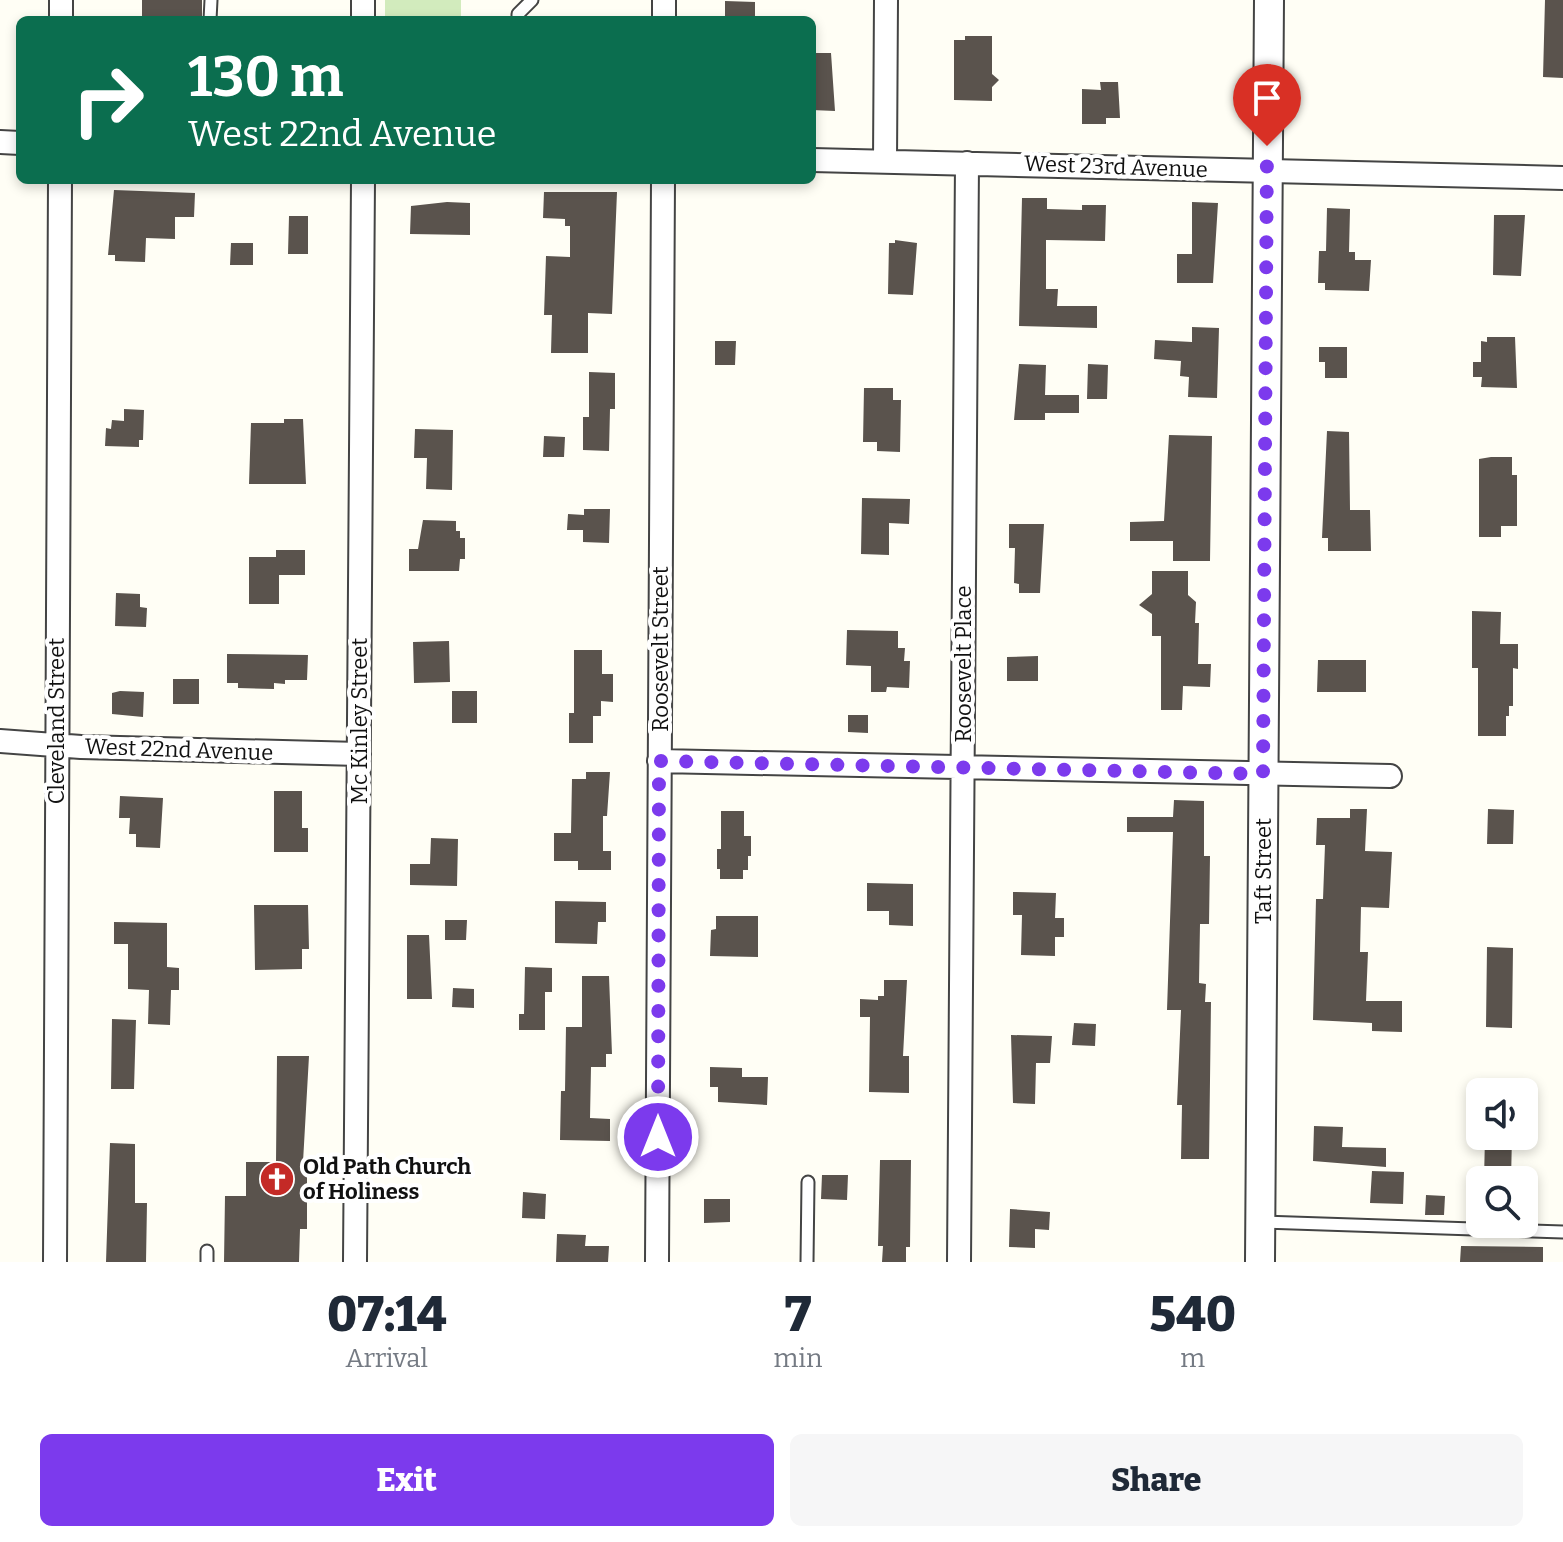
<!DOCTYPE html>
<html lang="en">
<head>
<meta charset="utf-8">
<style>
  :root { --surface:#fff; --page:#f6f6f7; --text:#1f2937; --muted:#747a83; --accent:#7c3aed }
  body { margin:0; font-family:Bitter,serif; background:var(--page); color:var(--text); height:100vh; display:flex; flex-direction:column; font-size:30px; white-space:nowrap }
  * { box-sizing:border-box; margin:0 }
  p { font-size:26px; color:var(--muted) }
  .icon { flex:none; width:44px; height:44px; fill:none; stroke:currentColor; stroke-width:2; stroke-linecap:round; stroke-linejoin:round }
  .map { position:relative; height:1262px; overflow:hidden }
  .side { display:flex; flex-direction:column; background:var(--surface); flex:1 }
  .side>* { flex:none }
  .banner { position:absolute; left:16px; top:16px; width:800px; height:168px; border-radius:12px; box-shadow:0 4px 12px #0003; background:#0b6e4f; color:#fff; overflow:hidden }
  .tools { position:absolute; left:1466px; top:1078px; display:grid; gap:16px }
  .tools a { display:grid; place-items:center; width:72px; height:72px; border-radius:12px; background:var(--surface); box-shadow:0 4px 12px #0003; font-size:40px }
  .pin { position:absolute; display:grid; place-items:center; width:68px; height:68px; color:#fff; margin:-82px -34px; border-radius:50% 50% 50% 0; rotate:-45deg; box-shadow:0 0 8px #0007 }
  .pin .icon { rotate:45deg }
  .me { position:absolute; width:88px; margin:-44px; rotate:0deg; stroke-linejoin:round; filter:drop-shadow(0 0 6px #0008) }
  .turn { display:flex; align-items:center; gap:28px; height:168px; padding:0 40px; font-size:36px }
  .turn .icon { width:104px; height:104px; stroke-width:2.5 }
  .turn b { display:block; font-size:56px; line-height:68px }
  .eta { display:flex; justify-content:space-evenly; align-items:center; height:136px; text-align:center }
  .eta b { font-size:48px; font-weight:800; line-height:56px }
  .action { display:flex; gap:16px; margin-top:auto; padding:16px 40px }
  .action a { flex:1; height:92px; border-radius:12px; background:var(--accent); color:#fff; font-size:32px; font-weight:800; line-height:92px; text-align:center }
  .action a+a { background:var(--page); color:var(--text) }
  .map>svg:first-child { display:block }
  .green { fill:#d2ebbd }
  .building { fill:#5a534d }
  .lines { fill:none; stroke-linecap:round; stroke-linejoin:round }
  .service-casing { stroke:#444; stroke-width:15 }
  .minor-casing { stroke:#444; stroke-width:26 }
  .tertiary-casing { stroke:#444; stroke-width:32 }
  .service { stroke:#fff; stroke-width:11 }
  .minor { stroke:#fff; stroke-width:22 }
  .tertiary { stroke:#fff; stroke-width:28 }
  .route { stroke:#7c3aed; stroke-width:14; stroke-dasharray:0 25.2 }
  .labels { text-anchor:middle; stroke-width:8; stroke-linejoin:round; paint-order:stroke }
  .street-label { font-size:22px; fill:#111; stroke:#fff }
  .poi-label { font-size:22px; font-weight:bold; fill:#111; stroke:#fff; text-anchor:start }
</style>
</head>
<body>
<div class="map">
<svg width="1563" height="1262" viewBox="0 0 1563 1262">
  <rect width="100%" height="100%" fill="#fffef5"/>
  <!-- green -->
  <path class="green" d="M385,0H461V20H385Z"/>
  <!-- building -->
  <path class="building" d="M142,0H202V17L142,20Z
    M1545,0H1563V78L1543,77Z
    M725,1L755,2V20H725Z
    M965,36H992V74L999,80L992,87V101L954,100V40H965Z
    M812,53H831L835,111L812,110Z
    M1100,82H1118L1120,118H1106V124H1082V89L1101,90Z
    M114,190L195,193L194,217H175V239L146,238L145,262L115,261V255H108Z
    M544,192H617L612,314L588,313V353H551L552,315H544L546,256L570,257V226H565V219L543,218Z
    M1022,198H1047V209L1082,210V205H1106L1105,241L1046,240V289H1058L1057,306H1097V328L1019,326Z
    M447,202L470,203V235L410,234L411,206Z
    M1192,202L1218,203L1213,283H1177V254H1192Z
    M1327,208L1350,209L1349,252H1355V260H1371L1369,291L1325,290V283H1318L1319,251H1326Z
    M1494,215H1525L1521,276L1493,275Z
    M289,216H308V254H288Z
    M895,240L917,243L913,295L888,294L889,243H895Z
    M231,243H253V265H230Z
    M1192,327L1219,328L1217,398L1188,397L1189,377L1180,376L1181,361L1154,359L1155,340L1192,342Z
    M1487,337H1515L1517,388L1481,387L1482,377H1473V362H1481V341L1487,342Z
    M715,341H736L735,365H715Z
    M1319,347H1347V378H1325V362H1319Z
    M1019,364L1046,365L1045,395H1079V413H1045V420H1014Z
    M1088,364L1108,365L1107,399H1087Z
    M589,372L615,373V409H610L609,451L583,450V417H589Z
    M864,388H893V400H901L900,452L877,451V442H863Z
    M124,409L144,410L143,440H139V447L105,446L106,428L111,429L112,420L124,421Z
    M284,419H303L306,484H249L251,423H284Z
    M415,429L453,430L452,490L426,489L427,458H414Z
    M1327,431L1349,432L1350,510H1370L1371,551H1328V538H1322Z
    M1169,435L1212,436L1210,561H1173V541H1130V522L1164,521Z
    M544,436L565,437L564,457H543Z
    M1491,457H1512V475H1517V526H1501V537H1479V459Z
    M862,498L910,499L909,524L889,523V555L861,554Z
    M584,509H610L609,543L583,542V530H567L568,514L584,515Z
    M423,520L456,521V531H460V538H465V559H460L459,571H409V549H418Z
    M1009,524H1044L1040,593H1019V584L1014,583L1015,548H1009Z
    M276,550H305V575H279V604H249V557H276Z
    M1152,571H1188V595L1196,602L1195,623H1199L1198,664H1211L1210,687L1183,686L1182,710H1161V636H1152V614L1139,605L1152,594Z
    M116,593L140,594V607L147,608L146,627L115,626Z
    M1472,611L1501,612L1500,644H1518V669L1513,668V706H1509V716H1506V736H1478V668H1472Z
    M847,630L898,631V648H905L904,661H910L909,688L887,687L886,692H871V666L846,665Z
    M449,641L450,682L414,683L413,642Z
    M574,650H602V674H613V702L601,701V716H593V743H569V713H574Z
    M227,654L308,655L307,680H285V684L274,683V689L238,688V683H227Z
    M1038,656V681H1007V657Z
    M1318,660H1366V692H1317Z
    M173,679H199V704H173Z
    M120,691L144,692L143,717L112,714V693Z
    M452,691H477V723H452Z
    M848,715H868V733L848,732Z
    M586,772H610L607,816H603V851H611V870H578V861H554V833H571L572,779H586Z
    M274,791H302V828H308V852H274Z
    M120,796L163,798L160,848L136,847V834H129L130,818H119Z
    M1174,800L1204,801V856H1210L1209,924H1200L1199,983L1206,984L1205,1002H1211L1209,1159H1181L1182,1105H1177L1181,1010H1167L1173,832H1127V817H1173Z
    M1350,809H1367L1365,851L1392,852L1389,908L1361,907L1360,952H1368L1366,1001H1402V1032L1372,1031V1023L1313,1020L1316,899H1323L1325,845H1316L1317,818H1350Z
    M1488,809L1514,810L1513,844H1487Z
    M721,811H744V836H751V856H748V870H743V879H720V869H717V849H721Z
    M431,838L458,839L457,886L410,885V864H430Z
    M867,883L913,884V926L889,925V911H867Z
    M1013,892L1056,893L1055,918H1064V937H1055V956L1021,955L1022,915H1013Z
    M555,901L606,902V922H598L597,944L555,943Z
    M254,905H308L309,949H302V969L255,970Z
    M716,916H758V957L710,956L711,930L716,929Z
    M445,920H467L466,940H445Z
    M114,922L167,923V967L179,968V990H171L170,1025L148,1024L149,990L128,989V944H114Z
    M407,935H429L432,999H407Z
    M1487,947L1513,948L1512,1028L1486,1027Z
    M525,967L552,968V992H545V1030H519V1014H524Z
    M582,976H609L612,1054H606V1067H591L590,1118L610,1119V1141L560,1140L561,1091H565L566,1027H582Z
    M884,980H907L903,1056H909V1093L869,1092L870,1017H860V999L878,1000V996H884Z
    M453,988L474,989V1008L452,1007Z
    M112,1019L136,1020L134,1089H111Z
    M1074,1023L1096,1024L1095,1046L1072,1045Z
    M1011,1035L1052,1036L1050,1063H1036L1035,1104L1013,1103Z
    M277,1056H309L303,1162H307V1229H300L299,1262H224L225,1196H246V1162H276Z
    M710,1067L742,1068V1077H768L767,1105L718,1102V1087H710Z
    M1314,1126L1343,1127L1342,1147L1386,1148V1167L1313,1161Z
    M1485,1136H1512L1511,1180H1484Z
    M110,1143L135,1144V1203H147L146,1262H106Z
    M880,1160H911L910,1247H906V1262H882L883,1246H878Z
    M1372,1171L1404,1172L1403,1204L1370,1203Z
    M822,1175H848L847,1200L821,1199Z
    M523,1192L546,1194L545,1219L522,1218Z
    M1426,1195L1445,1196L1444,1215H1425Z
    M704,1199H730V1222L704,1223Z
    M1010,1209L1050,1212L1049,1230L1035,1229V1248L1009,1247Z
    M557,1234L586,1235L585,1246H609L608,1262H556Z
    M1461,1246L1543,1247V1262H1460Z"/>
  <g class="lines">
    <!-- service casing -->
    <g class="service-casing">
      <path id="service" d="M210,20L211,0
        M518,20V14L532,0
        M1261,1222L1563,1232
        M207,1262V1251
        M807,1262L808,1182"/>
    </g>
    <!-- minor casing -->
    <g class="minor-casing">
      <path id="minor" d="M61,20V0
        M363,20V0
        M664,20V0
        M0,142L20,143
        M812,160L1563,178
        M885,161L886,0
        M0,741L81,747L359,754
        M659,761L1390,776
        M55,1262L60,180
        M355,1262L363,180
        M657,1262L663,180
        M959,1262L967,163"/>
    </g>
    <!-- tertiary casing -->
    <g class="tertiary-casing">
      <path id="tertiary" d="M1260,1262L1269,0"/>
    </g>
    <!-- service -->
    <use href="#service" class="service"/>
    <!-- minor -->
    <use href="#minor" class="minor"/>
    <!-- tertiary -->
    <use href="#tertiary" class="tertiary"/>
  </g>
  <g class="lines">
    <!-- route -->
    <path class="route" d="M658,1137L659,761L1263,774L1267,146"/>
  </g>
  <!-- icons -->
  <defs>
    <g id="church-disc" transform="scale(1.8)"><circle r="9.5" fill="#c42a26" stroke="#fff"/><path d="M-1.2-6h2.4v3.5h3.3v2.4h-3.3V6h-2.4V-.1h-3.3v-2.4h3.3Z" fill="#fff"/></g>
  </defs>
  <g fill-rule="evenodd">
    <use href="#church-disc" x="277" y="1179"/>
  </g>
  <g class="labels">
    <!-- street labels -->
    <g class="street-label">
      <text transform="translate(1116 166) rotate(2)" y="8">West 23rd Avenue</text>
      <text transform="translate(660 649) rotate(-90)" y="8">Roosevelt Street</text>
      <text transform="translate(963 664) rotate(-90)" y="8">Roosevelt Place</text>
      <text transform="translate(56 721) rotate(-90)" y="8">Cleveland Street</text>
      <text transform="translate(359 721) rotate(-90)" y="8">Mc Kinley Street</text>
      <text transform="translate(179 749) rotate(2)" y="8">West 22nd Avenue</text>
      <text transform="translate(1263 871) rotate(-90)" y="8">Taft Street</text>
    </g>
    <!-- poi labels -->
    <g class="poi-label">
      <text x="303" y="1174">Old Path Church<tspan x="303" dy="25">of Holiness</tspan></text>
    </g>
  </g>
</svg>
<div class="tools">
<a><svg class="icon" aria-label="sound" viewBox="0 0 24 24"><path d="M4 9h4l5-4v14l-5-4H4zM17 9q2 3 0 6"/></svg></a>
<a><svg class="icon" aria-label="search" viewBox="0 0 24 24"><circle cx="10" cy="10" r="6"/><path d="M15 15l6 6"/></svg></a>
</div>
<div class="pin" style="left:1267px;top:146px;background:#d93025"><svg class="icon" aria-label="arrive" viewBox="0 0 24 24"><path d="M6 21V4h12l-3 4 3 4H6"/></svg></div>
<svg class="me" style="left:658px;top:1137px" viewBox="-20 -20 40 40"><circle r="17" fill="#7c3aed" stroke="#fff" stroke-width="3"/><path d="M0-11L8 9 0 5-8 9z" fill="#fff"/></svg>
<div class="banner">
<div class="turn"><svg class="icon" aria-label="right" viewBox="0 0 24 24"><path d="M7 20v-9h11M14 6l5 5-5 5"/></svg><div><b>130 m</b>West 22nd Avenue</div></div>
</div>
</div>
<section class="side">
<div class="eta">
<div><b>07:14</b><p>Arrival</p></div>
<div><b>7</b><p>min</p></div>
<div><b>540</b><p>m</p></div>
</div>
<div class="action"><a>Exit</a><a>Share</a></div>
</section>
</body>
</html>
